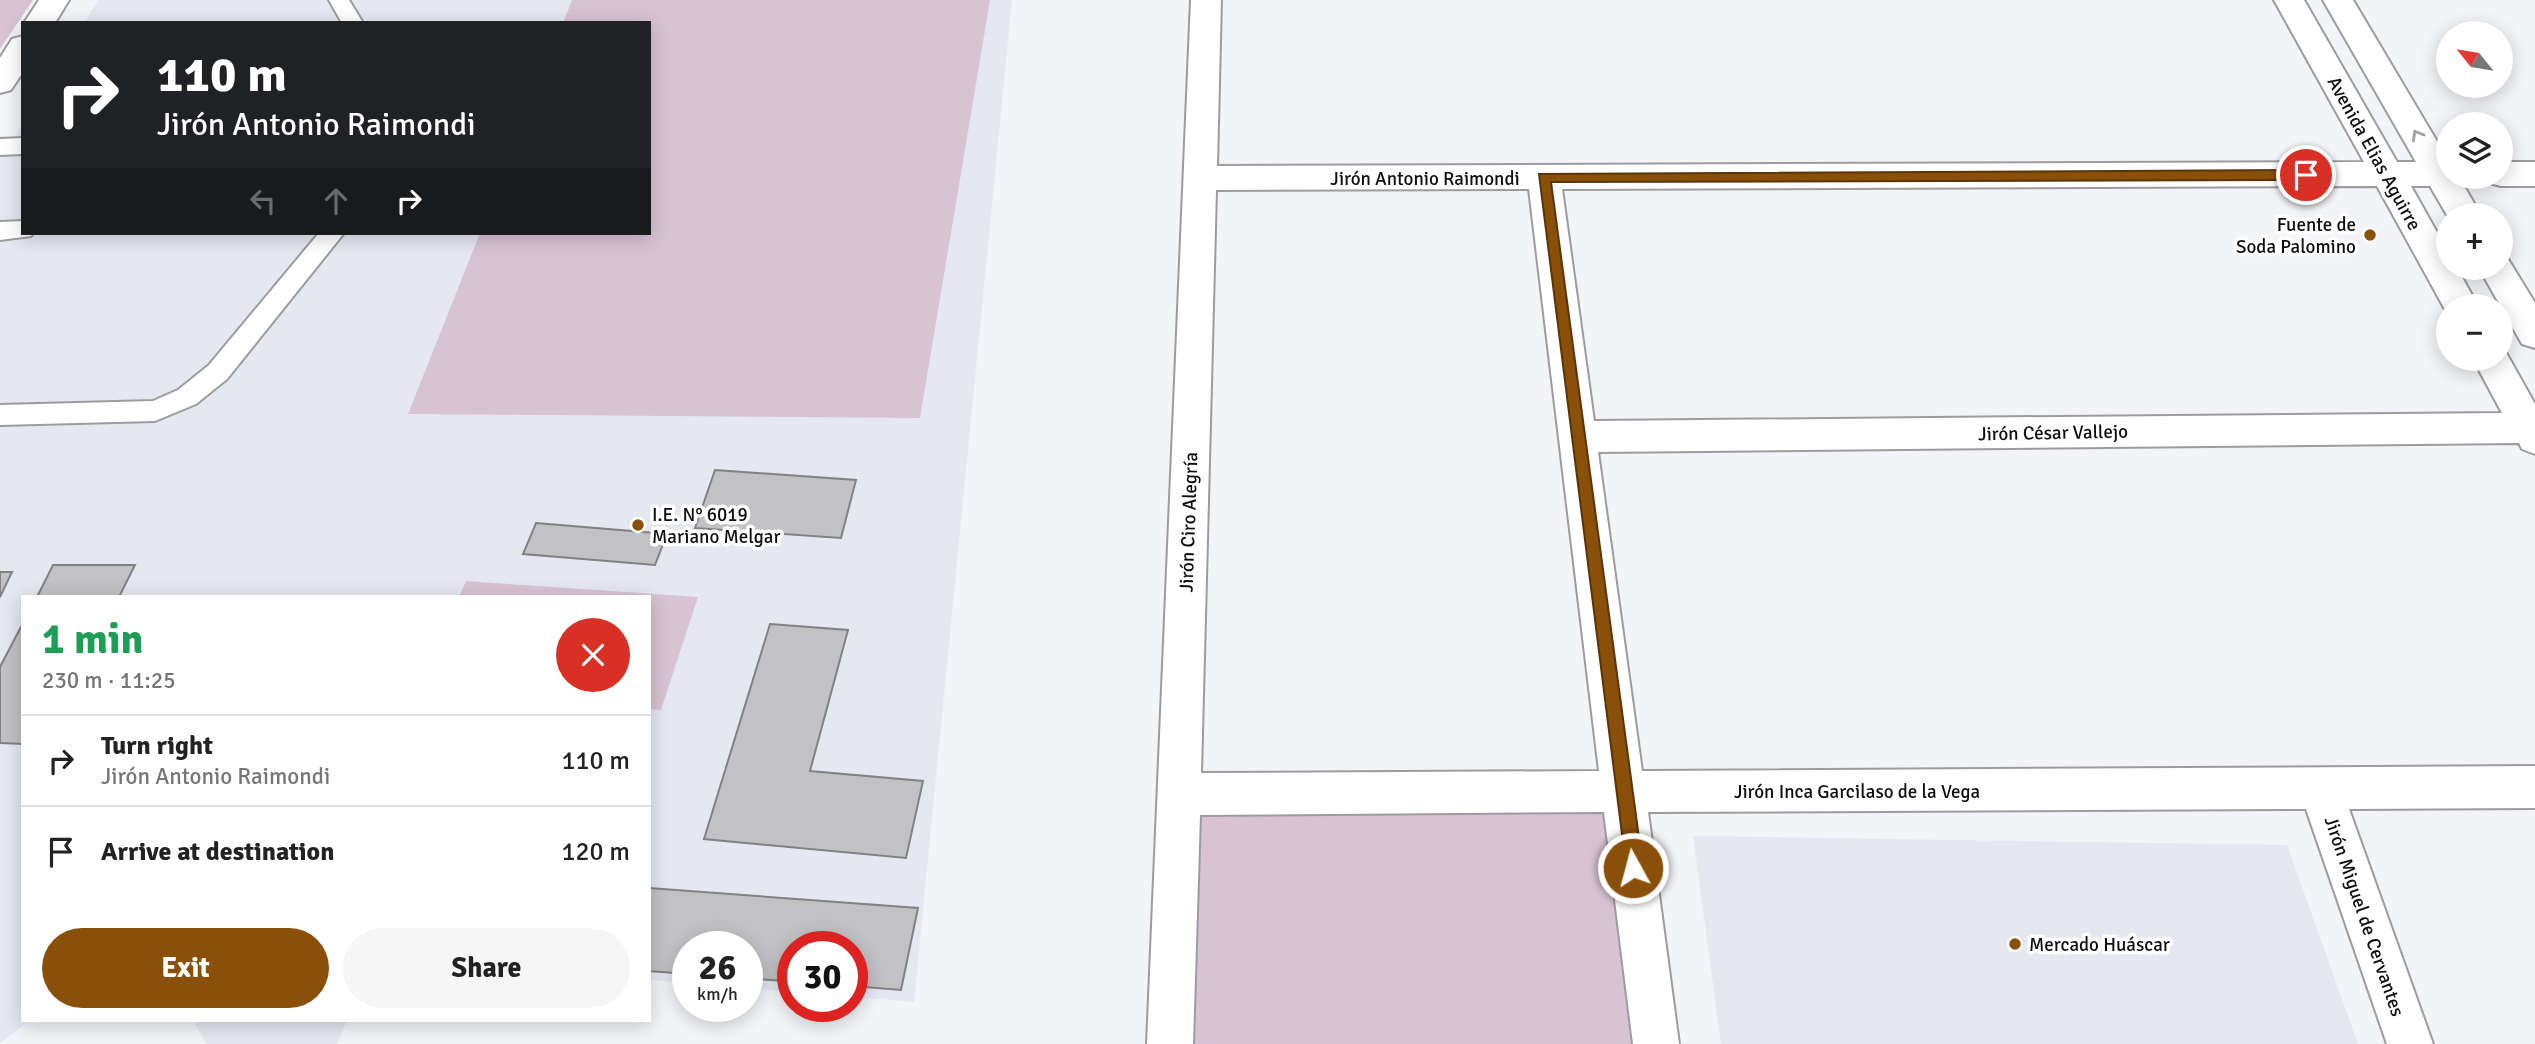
<!DOCTYPE html>
<html lang="en">
<head>
<meta charset="utf-8">
<style>
  :root { --surface:#fff; --page:#f6f6f6; --text:#222; --muted:#767676; --line:#e0e0e0; --accent:#8a5009 }
  body { margin:0; font-family:Signika,sans-serif; background:var(--page); color:var(--text); height:100vh; display:flex; flex-direction:column; font-size:26px; white-space:nowrap }
  * { box-sizing:border-box; margin:0 }
  p { font-size:23px; color:var(--muted) }
  .icon { flex:none; width:38px; height:38px; fill:none; stroke:currentColor; stroke-width:2; stroke-linecap:round; stroke-linejoin:round }
  .map { position:relative; flex:1; overflow:hidden }
  .side { position:absolute; left:21px; top:595px; width:630px; height:427px; display:flex; flex-direction:column; background:var(--surface); border-radius:0px; box-shadow:0 4px 18px #0003 }
  .side>* { flex:none }
  .banner { position:absolute; left:21px; top:21px; width:630px; height:214px; border-radius:0px; box-shadow:0 4px 18px #0003; background:#202124; color:#fff; overflow:hidden }
  .needle { width:46px; rotate:300deg }
  .fabs { position:absolute; left:2436px; top:21px; display:grid; gap:14px }
  .fabs a { display:grid; place-items:center; width:77px; height:77px; border-radius:50%; background:var(--surface); box-shadow:0 4px 18px #0003; font-size:35px }
  .speed { position:absolute; left:672px; top:931px; display:flex; gap:14px; font-size:35px; font-weight:700; text-align:center }
  .speed>* { display:grid; place-content:center; width:91px; height:91px; border-radius:50%; background:var(--surface); box-shadow:0 4px 18px #0003; line-height:1 }
  .speed small { font-size:18px; font-weight:400 }
  .speed .limit { border:10px solid #d22; background:#fff; color:#111 }
  .pin { position:absolute; display:grid; place-items:center; width:60px; height:60px; color:#fff; margin:-30px; border:4px solid #fff; border-radius:50%; box-shadow:0 2px 7px #0007 }
  .me { position:absolute; width:77px; margin:-38px; rotate:353deg; stroke-linejoin:round; filter:drop-shadow(0 0 5px #0008) }
  .turn { display:flex; align-items:center; gap:24px; height:147px; padding:0 21px; font-size:32px }
  .turn .icon { width:91px; height:91px; stroke-width:2.5 }
  .turn b { display:block; font-size:49px; line-height:60px }
  .lanes { display:flex; align-items:center; height:66px; padding:0 21px; background:#0003; justify-content:center; gap:35px; direction:ltr }
  .lanes .off { opacity:.35 }
  .round { display:grid; place-items:center; flex:none; width:74px; height:74px; border-radius:37px; background:var(--page) }
  .overview { display:flex; align-items:center; justify-content:space-between; height:119px; padding:0 21px }
  h1 { font-size:42px; font-weight:700; line-height:52px; color:#1e9e55 }
  .action { display:flex; gap:14px; margin-top:auto; padding:14px 21px }
  .action a { flex:1; height:80px; border-radius:42px; background:var(--accent); color:#fff; font-size:28px; font-weight:700; line-height:80px; text-align:center }
  .action a+a { background:var(--page); color:var(--text) }
  ul { padding:0; list-style:none }
  li { display:flex; align-items:center; gap:21px; height:91px; padding:0 21px; border-top:2px solid var(--line) }
  li div { flex:1 }
  li b { display:block; font-size:26px }
  li em { font-style:normal }
  .map>svg:first-child { display:block }
  .built { fill:#e5e8f1 }
  .green { fill:#d8c3d3 }
  .building { fill:#c2c1c4; stroke:#828184; stroke-width:2 }
  .lines { fill:none; stroke-linecap:round; stroke-linejoin:round }
  .lane-casing { stroke:#9c9c9f; stroke-width:4 }
  .street-casing { stroke:#9c9c9f; stroke-width:4 }
  .secondary-casing { stroke:#9c9c9f; stroke-width:4 }
  .lane { fill:#fff; fill-rule:evenodd }
  .street { fill:#fff; fill-rule:evenodd }
  .secondary { fill:#fff; fill-rule:evenodd }
  .oneway { stroke:#9e9f9f }
  .route { fill:#8a5009; stroke:#5a3406; stroke-width:2 }
  .poi-dot { fill:#8a5009; stroke:#fff; stroke-width:2.5 }
  .labels { text-anchor:middle; stroke-width:7; stroke-linejoin:round; paint-order:stroke }
  .street-label { font-size:19px; fill:#0d0e0f; stroke:#fff }
  .poi-label { font-size:19px; fill:#0d0e0f; stroke:#fff; text-anchor:start }
</style>
</head>
<body>
<div class="map">
<svg width="2535" height="1044" viewBox="0 0 2535 1044">
  <rect width="100%" height="100%" fill="#f3f4f7"/>
  <!-- built -->
  <path class="built" d="M98,0H1012L914,1002L852,997V947H793V992L747,988V947H688V983L649,980V597H23V1020H31L0,1043V160L23,123V233H649V23H84Z
    M1693,836L2287,845L2358,1044H1721Z
    M193,1020H347L337,1044H206Z"/>
  <!-- green -->
  <path class="green" d="M0,0H33L0,49Z
    M572,0H990L920,418L408,414L480,233H649V23H563Z
    M466,581L698,597L661,710L649,709V597H459Z
    M1611,802L1637,1044H1186L1198,808Z"/>
  <!-- building -->
  <path class="building" d="M715,470L856,480L841,538L695,528Z
    M536,523L667,534L655,565L523,554Z
    M53,565H135L119,597H37Z
    M0,572H12L0,597Z
    M23,623V744L0,743V667Z
    M770,624L848,630L810,771L923,781L906,858L704,839Z
    M649,888L918,908L901,990L852,986V947H793V982L747,978V947H688V974L649,971Z"/>
  <g class="lines">
    <!-- lane casing -->
    <g class="lane-casing">
      <path id="lane" d="M329,0H349L363,23H342Z
        M23,138V154L0,155V139Z
        M23,221V233H33L31,236L0,240V222Z
        M319,233H344L227,379L196,404L155,421L0,425V405L153,401L178,390L209,365Z"/>
    </g>
    <!-- street casing -->
    <g class="street-casing">
      <path id="street" d="M1191,0H1221L1217,166L2364,162L2274,0H2304L2397,162H2416L2323,0H2353L2448,160V177H2463L2461,181L2481,215L2448,217L2430,186H2411L2448,252V268H2457L2478,306H2448V315L2377,186L1562,189L1594,421L2502,413L2473,359H2501V348L2504,349L2535,404V454L2522,449L2519,443L1598,452L1642,771L2535,766V808L2349,809L2433,1044H2387L2306,809L1648,812L1679,1044H1633L1604,812L1200,815L1193,1044H1147ZM1529,189L1599,771L1201,773L1216,190Z
        M2501,162H2535V186H2501L2489,183L2486,177H2501Z
        M2501,256L2508,259L2535,303V348L2522,344L2479,268H2501Z"/>
    </g>
    <!-- secondary casing -->
    <g class="secondary-casing">
      <path id="secondary" d="M39,0H69L55,23H24Z
        M23,36V72L11,90L0,93V58L12,39Z"/>
    </g>
    <!-- lane -->
    <use href="#lane" class="lane"/>
    <!-- street -->
    <use href="#street" class="street"/>
    <!-- secondary -->
    <use href="#secondary" class="secondary"/>
  </g>
  <!-- one-way arrows -->
  <defs><path id="oneway-chevron" d="M-2-3.5L2.5 0L-2 3.5" fill="none" stroke-width="1.6" stroke-linecap="round" stroke-linejoin="round" transform="scale(1.75)"/></defs>
  <use class="oneway" href="#oneway-chevron" transform="translate(2417 135) rotate(-120)"/>
  <!-- route -->
  <path class="route" d="M2306,170L2312,175L2306,180L1551,182L1643,868L1640,874L1633,877L1627,874L1539,174Z"/>
  <!-- markers -->
  <g class="poi-dot">
    <circle cx="2370" cy="235" r="7"/>
    <circle cx="638" cy="525" r="7"/>
    <circle cx="2015" cy="944" r="7"/>
  </g>
  <g class="labels">
    <!-- street labels -->
    <g class="street-label">
      <text transform="translate(2375 153) rotate(61)" y="7">Avenida Elias Aguirre</text>
      <text x="1425" y="185">Jirón Antonio Raimondi</text>
      <text transform="translate(2053 432) rotate(-1)" y="7">Jirón César Vallejo</text>
      <text transform="translate(1188 522) rotate(-88)" y="7">Jirón Ciro Alegría</text>
      <text x="1857" y="798">Jirón Inca Garcilaso de la Vega</text>
      <text transform="translate(2365 916) rotate(71)" y="7">Jirón Miguel de Cervantes</text>
    </g>
    <!-- poi labels -->
    <g class="poi-label">
      <text x="2356" y="231" text-anchor="end">Fuente de<tspan x="2356" dy="22">Soda Palomino</tspan></text>
      <text x="652" y="521">I.E. N° 6019<tspan x="652" dy="22">Mariano Melgar</tspan></text>
      <text x="2029" y="951">Mercado Huáscar</text>
    </g>
  </g>
</svg>
<div class="fabs">
<a><svg class="needle" viewBox="-14 -14 28 28"><path d="M0-13l5 13h-10z" fill="#e53935"/><path d="M0 13l5-13h-10z" fill="#767676"/></svg></a>
<a><svg class="icon" aria-label="layers" viewBox="0 0 24 24"><path d="M12 4l9 5-9 5-9-5zM3 14l9 5 9-5"/></svg></a>
<a>+</a>
<a>−</a>
</div>
<div class="speed"><div>26<small>km/h</small></div><div class="limit">30</div></div>
<div class="pin" style="left:2306px;top:175px;background:#d93025"><svg class="icon" aria-label="arrive" viewBox="0 0 24 24"><path d="M6 21V4h12l-3 4 3 4H6"/></svg></div>
<svg class="me" style="left:1633px;top:868px" viewBox="-20 -20 40 40"><circle r="17" fill="#8a5009" stroke="#fff" stroke-width="3"/><path d="M0-11L8 9 0 5-8 9z" fill="#fff"/></svg>
<div class="banner">
<div class="turn"><svg class="icon" aria-label="right" viewBox="0 0 24 24"><path d="M7 20v-9h11M14 6l5 5-5 5"/></svg><div><b>110 m</b>Jirón Antonio Raimondi</div></div>
<div class="lanes"><svg class="icon off" aria-label="left" viewBox="0 0 24 24"><path d="M17 20v-9H6M10 6l-5 5 5 5"/></svg><svg class="icon off" aria-label="ahead" viewBox="0 0 24 24"><path d="M12 20V5M6 11l6-6 6 6"/></svg><svg class="icon" aria-label="right" viewBox="0 0 24 24"><path d="M7 20v-9h11M14 6l5 5-5 5"/></svg></div>
</div>
<section class="side">
<div class="overview"><div><h1>1 min</h1><p>230 m · 11:25</p></div><a class="round" style="background:#d93025;color:#fff"><svg class="icon" aria-label="close" viewBox="0 0 24 24"><path d="M6 6l12 12M18 6L6 18"/></svg></a></div>
<ul>
<li><svg class="icon" aria-label="right" viewBox="0 0 24 24"><path d="M7 20v-9h11M14 6l5 5-5 5"/></svg><div><b>Turn right</b><p>Jirón Antonio Raimondi</p></div><em>110 m</em></li>
<li><svg class="icon" aria-label="arrive" viewBox="0 0 24 24"><path d="M6 21V4h12l-3 4 3 4H6"/></svg><div><b>Arrive at destination</b></div><em>120 m</em></li>
</ul>
<div class="action"><a>Exit</a><a>Share</a></div>
</section>
</div>
</body>
</html>
